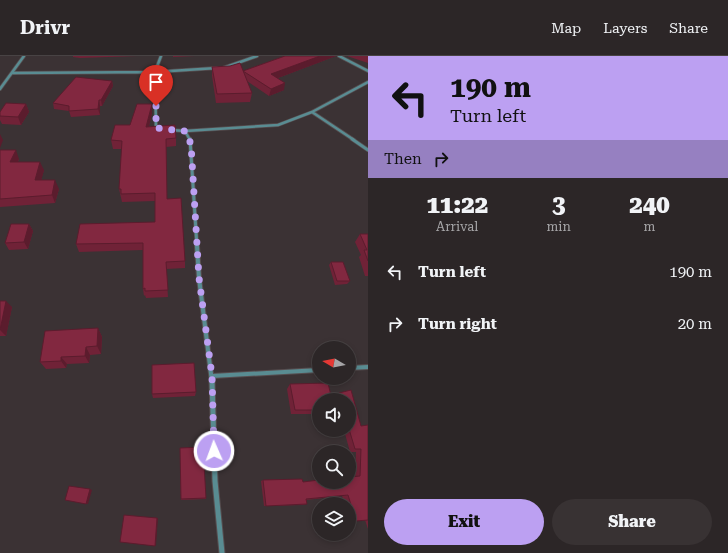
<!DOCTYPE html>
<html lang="en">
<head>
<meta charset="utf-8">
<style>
  :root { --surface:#2c2627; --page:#383233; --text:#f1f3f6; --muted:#a6a5a7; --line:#484344; --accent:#bca0f2 }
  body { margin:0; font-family:"Roboto Serif",serif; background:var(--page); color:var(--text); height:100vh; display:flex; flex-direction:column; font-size:15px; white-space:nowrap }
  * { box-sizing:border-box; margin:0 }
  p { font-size:13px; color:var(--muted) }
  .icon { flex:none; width:22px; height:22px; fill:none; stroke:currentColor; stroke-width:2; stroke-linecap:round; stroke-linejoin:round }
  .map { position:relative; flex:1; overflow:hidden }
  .sheet { display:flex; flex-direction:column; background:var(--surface); width:360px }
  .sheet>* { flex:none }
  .top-card { background:#bca0f2; color:#111; overflow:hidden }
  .needle { width:26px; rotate:280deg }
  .fabs { position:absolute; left:312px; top:285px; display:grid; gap:8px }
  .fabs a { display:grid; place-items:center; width:44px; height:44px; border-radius:50%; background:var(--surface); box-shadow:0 2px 6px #0003,0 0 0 1px var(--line); font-size:20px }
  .pin { position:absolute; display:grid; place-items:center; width:34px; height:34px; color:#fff; margin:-41px -17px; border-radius:50% 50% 50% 0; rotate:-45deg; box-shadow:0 0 4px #0007 }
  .pin .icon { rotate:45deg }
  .me { position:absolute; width:44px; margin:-22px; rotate:358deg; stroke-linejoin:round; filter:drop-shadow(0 0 3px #0008) }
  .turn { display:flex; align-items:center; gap:14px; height:84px; padding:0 16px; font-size:18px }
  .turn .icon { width:52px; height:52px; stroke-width:2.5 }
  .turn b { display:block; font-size:28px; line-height:34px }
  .then { display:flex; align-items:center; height:38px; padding:0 16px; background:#0003; gap:8px; font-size:15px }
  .eta { display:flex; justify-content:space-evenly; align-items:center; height:68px; text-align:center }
  .eta b { font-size:24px; font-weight:800; line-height:28px }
  .primary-button { display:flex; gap:8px; margin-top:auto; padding:8px 16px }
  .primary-button a { flex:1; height:46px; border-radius:24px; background:var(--accent); color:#111; font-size:16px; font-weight:800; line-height:46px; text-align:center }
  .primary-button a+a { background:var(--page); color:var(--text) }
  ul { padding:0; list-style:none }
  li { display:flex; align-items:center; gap:12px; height:52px; padding:0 16px }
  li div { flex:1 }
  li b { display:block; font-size:15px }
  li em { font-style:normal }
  header { display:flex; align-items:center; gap:24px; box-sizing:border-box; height:56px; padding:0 20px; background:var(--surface); border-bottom:1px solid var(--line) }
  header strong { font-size:19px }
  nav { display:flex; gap:22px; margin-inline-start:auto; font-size:14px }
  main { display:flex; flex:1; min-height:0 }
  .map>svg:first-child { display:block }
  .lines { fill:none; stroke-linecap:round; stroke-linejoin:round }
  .minor-far3-casing { stroke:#574e50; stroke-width:4 }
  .minor-far2-casing { stroke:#574e50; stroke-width:4.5 }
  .minor-far1-casing { stroke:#574e50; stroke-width:6 }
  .minor-casing { stroke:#574e50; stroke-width:7 }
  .minor-far3 { stroke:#598c92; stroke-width:2.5 }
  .minor-far2 { stroke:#598c92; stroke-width:3 }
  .minor-far1 { stroke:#598c92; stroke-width:4 }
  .minor { stroke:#598c92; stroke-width:5 }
  .wall { fill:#702237 }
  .shaded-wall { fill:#5b1c2d }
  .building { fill:#822840; stroke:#5b1c2d }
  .route { stroke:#bca0f2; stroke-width:7; stroke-dasharray:0 12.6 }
</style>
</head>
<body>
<header>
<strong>Drivr</strong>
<nav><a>Map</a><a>Layers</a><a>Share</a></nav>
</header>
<main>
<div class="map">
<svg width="368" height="497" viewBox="0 0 368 497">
  <rect width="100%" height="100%" fill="#3b3234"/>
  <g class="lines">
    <!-- minor-far3 casing -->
    <g class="minor-far3-casing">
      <path id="minor-far3" d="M339,0L368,15
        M223,12L257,0
        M12,17L155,16L217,12
        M0,33L24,0
        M312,56L354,84
        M158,72H156L155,16L161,0
        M171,74L185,75L190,84
        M185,75L278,69L312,56L368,26"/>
    </g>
    <!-- minor-far2 casing -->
    <g class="minor-far2-casing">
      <path id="minor-far2" d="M190,83L197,191
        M352,83L368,94"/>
    </g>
    <!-- minor-far1 casing -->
    <g class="minor-far1-casing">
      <path id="minor-far1" d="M197,190L199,222L212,326
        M349,312L368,311
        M212,320L319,314"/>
    </g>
    <!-- minor casing -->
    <g class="minor-casing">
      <path id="minor" d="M212,325L215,425L222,497"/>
    </g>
    <!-- minor-far3 -->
    <use href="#minor-far3" class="minor-far3"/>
    <!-- minor-far2 -->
    <use href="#minor-far2" class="minor-far2"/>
    <!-- minor-far1 -->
    <use href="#minor-far1" class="minor-far1"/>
    <!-- minor -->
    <use href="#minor" class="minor"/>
  </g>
  <!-- wall -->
  <path class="wall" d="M73,0H137L80,2L73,1Z
    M173,0H195L173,1Z
    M285,0H336L278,22L284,34L269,40L247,25L252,37L250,46L216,47L212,20V11L243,15Z
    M347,0H368V7Z
    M112,25L113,30L102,50H100V59L71,61L69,55L54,53L53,47Z
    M26,48L29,56L21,69L2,68L0,64V56Z
    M152,48V57L149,70L176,82V90L166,91L167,142L185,205V212L166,213L168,241L146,242L145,239L144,240L143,233V194L79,196L76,188L155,166V145L122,146L119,133L122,93H113L111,84L130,69Z
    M0,94L19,103L18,106L44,114L41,124L59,133L55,147L0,151Z
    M29,168L33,175L28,193L9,194L5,187Z
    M360,178H368V220H365L359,201L361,199L355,186Z
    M331,206L350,225L347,228L335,229L329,209Z
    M0,245L12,251L6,280H0Z
    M98,272L102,281L101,298L90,299L89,307L67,308L66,312L46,313L40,306Z
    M290,328L319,344V358H291L287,333Z
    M351,334L361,370L368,369V473L365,464L350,465L349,462V448H345L342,440L306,444L307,448L303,449L264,450L261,425L263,424L302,423L303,426L319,424V426H349V421H355L356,396H350L344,374H349V344H336L335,341L339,337Z
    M196,336L195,340L153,342L152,338Z
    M180,392L206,442V443L181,444Z"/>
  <!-- shaded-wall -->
  <path class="shaded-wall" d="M320,0H336L270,25L271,18Z
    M112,25L113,30L102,50L101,44Z
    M285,27L284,34L269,40L271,33Z
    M99,44L100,50V59L98,53Z
    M26,48L29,56L21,69L18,61Z
    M152,48V57L147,79L146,71Z
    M0,78L3,84L0,92Z
    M16,94L19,103L14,115L10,106Z
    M40,106L44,114L39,133L35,124Z
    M55,124L59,133L55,147L52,139Z
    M29,168L33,175L28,193L24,186Z
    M6,245L12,251L6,280L0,274Z
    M98,272L102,281L101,298L97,290Z
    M86,291L90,299L89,307L85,300Z
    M61,301L67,308L66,312L61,305Z
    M90,433L92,434L88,448H86Z
    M157,462H158L156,489L155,490Z"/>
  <!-- building -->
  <path class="building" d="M285,0H320L271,18L285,27L271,33L243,15Z
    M240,7L252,37L217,38L212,11L230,10Z
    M76,21L112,25L101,44H99L98,53L69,55V50L53,47Z
    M6,47L26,48L18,61L0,60V56Z
    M137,48H152L146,71L175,69L176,82L166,83L167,143L181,142L185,205L166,206L168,234L145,235V232L143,233V187L76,188L80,168L155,166V137L121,138V133H119L122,85L111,84L115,69H130Z
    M0,94H16L10,106H40L35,124H55L52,139L0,143Z
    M11,168H29L24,186L5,187Z
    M360,178H368V205L364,194H367Z
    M331,206H343L350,225H337Z
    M0,245H6L0,274Z
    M98,272L97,290L86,291L85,300L61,301V305L40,306L45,275Z
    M194,307L196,336L152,338V309Z
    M328,327L332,344H319V354H295L290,328Z
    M351,334L361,370L368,369V464L356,465L348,439L306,443L307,448L266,450L263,424L302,423L303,426L319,424V426H349V421L360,420L361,393H355L349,373V344H341L339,337Z
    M203,391L206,442L181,443L180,392Z
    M69,430L90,433L86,448L65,444Z
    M124,459L157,462L155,490L120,486Z"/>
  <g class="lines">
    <!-- route -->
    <path class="route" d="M156,50V72L185,75L191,88L199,222L212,320L214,395"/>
  </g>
</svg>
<div class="fabs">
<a><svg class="needle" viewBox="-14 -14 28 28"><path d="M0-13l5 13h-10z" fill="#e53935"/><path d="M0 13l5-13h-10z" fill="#a6a5a7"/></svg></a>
<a><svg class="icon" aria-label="sound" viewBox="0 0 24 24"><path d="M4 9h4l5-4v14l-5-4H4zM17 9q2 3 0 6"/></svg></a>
<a><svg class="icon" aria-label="search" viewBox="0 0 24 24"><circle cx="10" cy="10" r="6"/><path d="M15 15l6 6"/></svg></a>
<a><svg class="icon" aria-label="layers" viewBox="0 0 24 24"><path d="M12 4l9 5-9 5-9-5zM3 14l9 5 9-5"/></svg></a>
</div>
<div class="pin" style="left:156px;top:50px;background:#d93025"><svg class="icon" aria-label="arrive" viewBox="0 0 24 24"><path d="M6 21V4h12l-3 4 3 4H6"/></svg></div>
<svg class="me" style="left:214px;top:395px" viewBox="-20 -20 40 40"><circle r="17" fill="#bca0f2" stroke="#fff" stroke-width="3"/><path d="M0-11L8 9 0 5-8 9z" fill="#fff"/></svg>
</div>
<section class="sheet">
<div class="top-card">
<div class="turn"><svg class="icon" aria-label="left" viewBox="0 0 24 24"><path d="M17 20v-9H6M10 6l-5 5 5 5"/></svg><div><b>190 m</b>Turn left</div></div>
<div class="then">Then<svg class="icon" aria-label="right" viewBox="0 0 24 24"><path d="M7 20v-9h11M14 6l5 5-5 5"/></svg></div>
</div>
<div class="eta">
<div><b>11:22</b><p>Arrival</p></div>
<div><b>3</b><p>min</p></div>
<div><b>240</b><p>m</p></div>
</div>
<ul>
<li><svg class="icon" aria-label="left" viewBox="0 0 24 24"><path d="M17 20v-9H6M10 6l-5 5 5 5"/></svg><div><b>Turn left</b></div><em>190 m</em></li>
<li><svg class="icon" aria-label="right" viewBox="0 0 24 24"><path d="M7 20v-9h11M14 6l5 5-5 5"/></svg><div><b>Turn right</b></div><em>20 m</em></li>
</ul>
<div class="primary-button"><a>Exit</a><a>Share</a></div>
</section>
</main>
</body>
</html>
